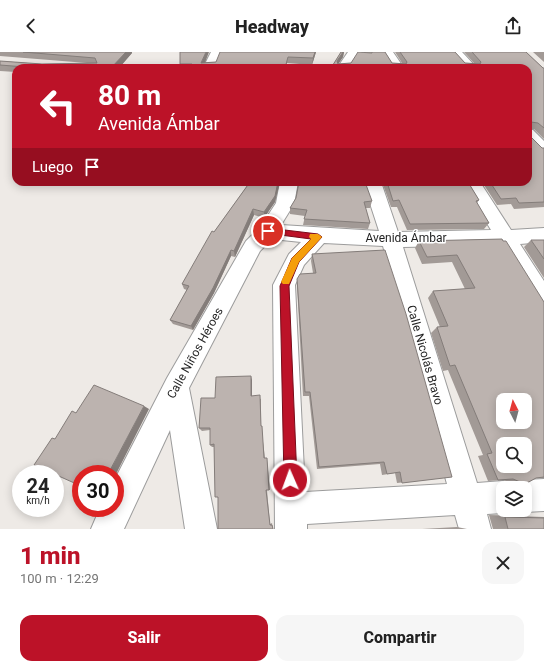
<!DOCTYPE html>
<html lang="es">
<head>
<meta charset="utf-8">
<style>
  :root { --surface:#fff; --page:#f6f6f6; --text:#222; --muted:#767676; --accent:#bc1228 }
  body { margin:0; font-family:Roboto,sans-serif; background:var(--page); color:var(--text); height:100vh; display:flex; flex-direction:column; font-size:15px; white-space:nowrap }
  * { box-sizing:border-box; margin:0 }
  p { font-size:13px; color:var(--muted) }
  .icon { flex:none; width:22px; height:22px; fill:none; stroke:currentColor; stroke-width:2; stroke-linecap:round; stroke-linejoin:round }
  .map { position:relative; height:477px; overflow:hidden }
  .details { display:flex; flex-direction:column; background:var(--surface); flex:1 }
  .details>* { flex:none }
  .hud { position:absolute; left:12px; top:12px; width:520px; height:122px; border-radius:12px; box-shadow:0 2px 10px #0003; background:#bc1228; color:#fff; overflow:hidden }
  .needle { width:26px; rotate:354deg }
  .tools { position:absolute; left:496px; top:341px; display:grid; gap:8px }
  .tools a { display:grid; place-items:center; width:36px; height:36px; border-radius:8px; background:var(--surface); box-shadow:0 2px 10px #0003; font-size:20px }
  .speed { position:absolute; left:12px; top:413px; display:flex; gap:8px; font-size:20px; font-weight:700; text-align:center }
  .speed>* { display:grid; place-content:center; width:52px; height:52px; border-radius:50%; background:var(--surface); box-shadow:0 2px 10px #0003; line-height:1 }
  .speed small { font-size:10px; font-weight:400 }
  .speed .limit { border:6px solid #d22; background:#fff; color:#111 }
  .pin { position:absolute; display:grid; place-items:center; width:34px; height:34px; color:#fff; margin:-17px; border:2px solid #fff; border-radius:50%; box-shadow:0 1px 4px #0007 }
  .me { position:absolute; width:44px; margin:-22px; rotate:358deg; stroke-linejoin:round; filter:drop-shadow(0 0 3px #0008) }
  .turn { display:flex; align-items:center; gap:14px; height:84px; padding:0 20px; font-size:18px }
  .turn .icon { width:52px; height:52px; stroke-width:2.5 }
  .turn b { display:block; font-size:28px; line-height:34px }
  .then { display:flex; align-items:center; height:38px; padding:0 20px; background:#0003; gap:8px; font-size:15px }
  .round { display:grid; place-items:center; flex:none; width:42px; height:42px; border-radius:12px; background:var(--page) }
  .head { display:flex; align-items:center; justify-content:space-between; height:68px; padding:0 20px }
  h1 { font-size:24px; font-weight:800; line-height:30px; color:var(--accent) }
  .button { display:flex; gap:8px; margin-top:auto; padding:8px 20px }
  .button a { flex:1; height:46px; border-radius:12px; background:var(--accent); color:#fff; font-size:16px; font-weight:800; line-height:46px; text-align:center }
  .button a+a { background:var(--page); color:var(--text) }
  header { display:flex; justify-content:space-between; align-items:center; height:52px; padding:0 20px; background:var(--surface); font-size:18px; font-weight:800 }
  .map>svg:first-child { display:block }
  .lines { fill:none; stroke-linecap:round; stroke-linejoin:round }
  .minor-casing { stroke:#9c9c9c; stroke-width:2 }
  .minor { fill:#fff; fill-rule:evenodd }
  .wall { fill:#a29a96 }
  .shaded-wall { fill:#847d7a }
  .building { fill:#bcb3af; stroke:#847d7a; fill-rule:evenodd }
  .route { fill:#bc1228; stroke:#7a0c1a }
  .slow { fill:#f59e0b }
  .labels { text-anchor:middle; stroke-width:3; stroke-linejoin:round; paint-order:stroke }
  .street-label { font-size:12px; fill:#1f1f1f; stroke:#fff }
</style>
</head>
<body>
<header><svg class="icon" aria-label="back" viewBox="0 0 24 24"><path d="M15 5l-7 7 7 7"/></svg>Headway<svg class="icon" aria-label="share" viewBox="0 0 24 24"><path d="M12 15V3M7 8l5-5 5 5M5 13v7h14v-7"/></svg></header>
<div class="map">
<svg width="544" height="477" viewBox="0 0 544 477">
  <rect width="100%" height="100%" fill="#eeeae6"/>
  <g class="lines">
    <!-- minor casing -->
    <g class="minor-casing">
      <path id="minor" d="M211,0H223L215,16H203Z
        M348,0H362L355,5L349,16H337Z
        M381,0H393L404,16H392Z
        M450,0H462L477,16H464Z
        M528,77L533,78L544,89V103L538,101L528,90Z
        M280,130H298L294,152L281,173L379,179L363,130H381L398,180L491,178L462,130H480L511,178L544,176V190L520,192L544,229V258L536,255L499,193L403,195L477,431L503,429L514,434L525,428L544,427V459L525,460L521,458H525V436H503V458H509L503,461L487,462L491,477H459L455,463L307,472V477H275L273,233L289,202L301,190L272,187L260,199L189,336L217,477H185L170,378L124,477H91L100,456H115V427L167,326L246,189L261,174L276,151ZM324,191L383,194L447,432L305,440L295,233L304,213Z"/>
    </g>
    <!-- minor -->
    <use href="#minor" class="minor"/>
  </g>
  <!-- wall -->
  <path class="wall" d="M0,0H132V1L119,16H16V20L0,19V9L42,12L87,11L0,4Z
    M316,0L312,13L287,11L286,16H181L180,12L216,10Z
    M341,0H344L343,5L338,12L351,11L367,0H385L392,11H402L395,0H455L465,11H474L464,0H526L543,16H544V87L534,77H531V85L542,96H544V155L514,157L511,152L497,153L482,130H528L331,16Z
    M533,0H544V10Z
    M250,130H280L275,150L264,166L254,163L235,205L231,204L214,241L193,278L173,272L170,268L187,238L184,237L182,232L214,180Z
    M382,130H468L479,148L477,151L489,171L484,177L407,178L397,155H391Z
    M296,146L372,149L370,156H365L370,171L368,177L303,173L305,164L290,162V156Z
    M502,187L544,250V426H536L525,432H514L503,428L488,429L478,404L483,403L448,318L443,319L431,281L437,275H440L428,246L433,239L465,237L452,210L422,212L415,196L419,189Z
    M531,188H544V226L524,195Z
    M312,202L452,425L397,431L395,421L382,423L380,412L317,417L309,344H303L297,233V227L313,221L311,209Z
    M252,328V344L261,347V374L265,406L267,408L270,438H267L270,472L272,471L273,477L217,445L214,395H212L210,393V378L202,379L199,376L215,346Z
    M489,463L544,465V477H493Z
    M457,475L467,477H422Z"/>
  <!-- shaded-wall -->
  <path class="shaded-wall" d="M126,0H132V1L119,16H111Z
    M206,0H209L203,16L201,11Z
    M315,0H316L312,13L313,6Z
    M343,0H344L343,5L336,15L337,9Z
    M278,130H280L275,150L264,166V160Z
    M253,157L254,163L235,205L234,199Z
    M231,198V204L214,241L193,278L191,274Z
    M251,324L252,328V348L251,344Z
    M144,354L149,357L115,424V422H108Z"/>
  <!-- building -->
  <path class="building" d="M23,0H126L111,16H38L0,13V9L42,12L97,11L95,6Z
    M180,0H206L201,11L216,10L220,0H315L313,6L288,5L285,16H257L224,14L227,16H190L192,12H180Z
    M341,0H343L337,9L338,12L351,11L358,0L372,1V0H385L392,11L406,12L407,10L400,0H455L465,11L480,12L481,10L472,0H526L543,16H544V76L538,71L531,70V85L542,96H544V150L519,151L516,146L501,147L490,130H528V16H331Z
    M250,130H278L275,144L264,160L253,157L234,199L231,198L213,236L191,274L170,268L189,234L182,232L212,179L214,180Z
    M299,130H365L372,149L364,150L370,171L304,167L307,158L290,156L296,146Z
    M387,130H468L479,148L476,149L489,171L410,172L399,148L393,149Z
    M502,187L503,189H506L544,250V425L536,426L525,432L513,427L498,428L487,402L492,401L455,313L450,314L437,275L448,274L433,239L475,236L457,203L427,205L419,189ZM503,348H525V370H503ZM503,392H525V414H503Z
    M531,188H544V207Z
    M385,198L406,262L452,425L402,431L400,420L387,422L384,410L319,415L310,340H305L297,227L300,222L316,221L312,202Z
    M251,324V344L260,343L261,374H262L264,406H267L269,438H266L270,473H272L273,477H218V445H215L214,392L210,393V376H199L201,346H215L216,325Z
    M94,333L144,354L108,422H81V434L34,413L52,386L55,387L72,359L76,361Z
    M505,465L544,466V477H508Z"/>
  <!-- route -->
  <path class="route" d="M268,176L318,182L322,185L299,210L289,234L297,428L295,432L290,434L286,432L284,428L280,234L292,206L311,187L265,181L264,179Z"/>
  <!-- slow -->
  <path class="slow" d="M310,182H318L322,185L299,210L289,232H283L281,230L292,206L311,187L309,185Z"/>
  <g class="labels">
    <!-- street labels -->
    <g class="street-label">
      <text x="406" y="190">Avenida Ámbar</text>
      <text transform="translate(195 301) rotate(-61)" y="4">Calle Niños Héroes</text>
      <text transform="translate(425 303) rotate(74)" y="4">Calle Nicolás Bravo</text>
    </g>
  </g>
</svg>
<div class="tools">
<a><svg class="needle" viewBox="-14 -14 28 28"><path d="M0-13l5 13h-10z" fill="#e53935"/><path d="M0 13l5-13h-10z" fill="#767676"/></svg></a>
<a><svg class="icon" aria-label="search" viewBox="0 0 24 24"><circle cx="10" cy="10" r="6"/><path d="M15 15l6 6"/></svg></a>
<a><svg class="icon" aria-label="layers" viewBox="0 0 24 24"><path d="M12 4l9 5-9 5-9-5zM3 14l9 5 9-5"/></svg></a>
</div>
<div class="speed"><div>24<small>km/h</small></div><div class="limit">30</div></div>
<div class="pin" style="left:268px;top:179px;background:#d93025"><svg class="icon" aria-label="arrive" viewBox="0 0 24 24"><path d="M6 21V4h12l-3 4 3 4H6"/></svg></div>
<svg class="me" style="left:290px;top:428px" viewBox="-20 -20 40 40"><circle r="17" fill="#bc1228" stroke="#fff" stroke-width="3"/><path d="M0-11L8 9 0 5-8 9z" fill="#fff"/></svg>
<div class="hud">
<div class="turn"><svg class="icon" aria-label="left" viewBox="0 0 24 24"><path d="M17 20v-9H6M10 6l-5 5 5 5"/></svg><div><b>80 m</b>Avenida Ámbar</div></div>
<div class="then">Luego<svg class="icon" aria-label="arrive" viewBox="0 0 24 24"><path d="M6 21V4h12l-3 4 3 4H6"/></svg></div>
</div>
</div>
<section class="details">
<div class="head"><div><h1>1 min</h1><p>100 m · 12:29</p></div><a class="round"><svg class="icon" aria-label="close" viewBox="0 0 24 24"><path d="M6 6l12 12M18 6L6 18"/></svg></a></div>
<div class="button"><a>Salir</a><a>Compartir</a></div>
</section>
</body>
</html>
